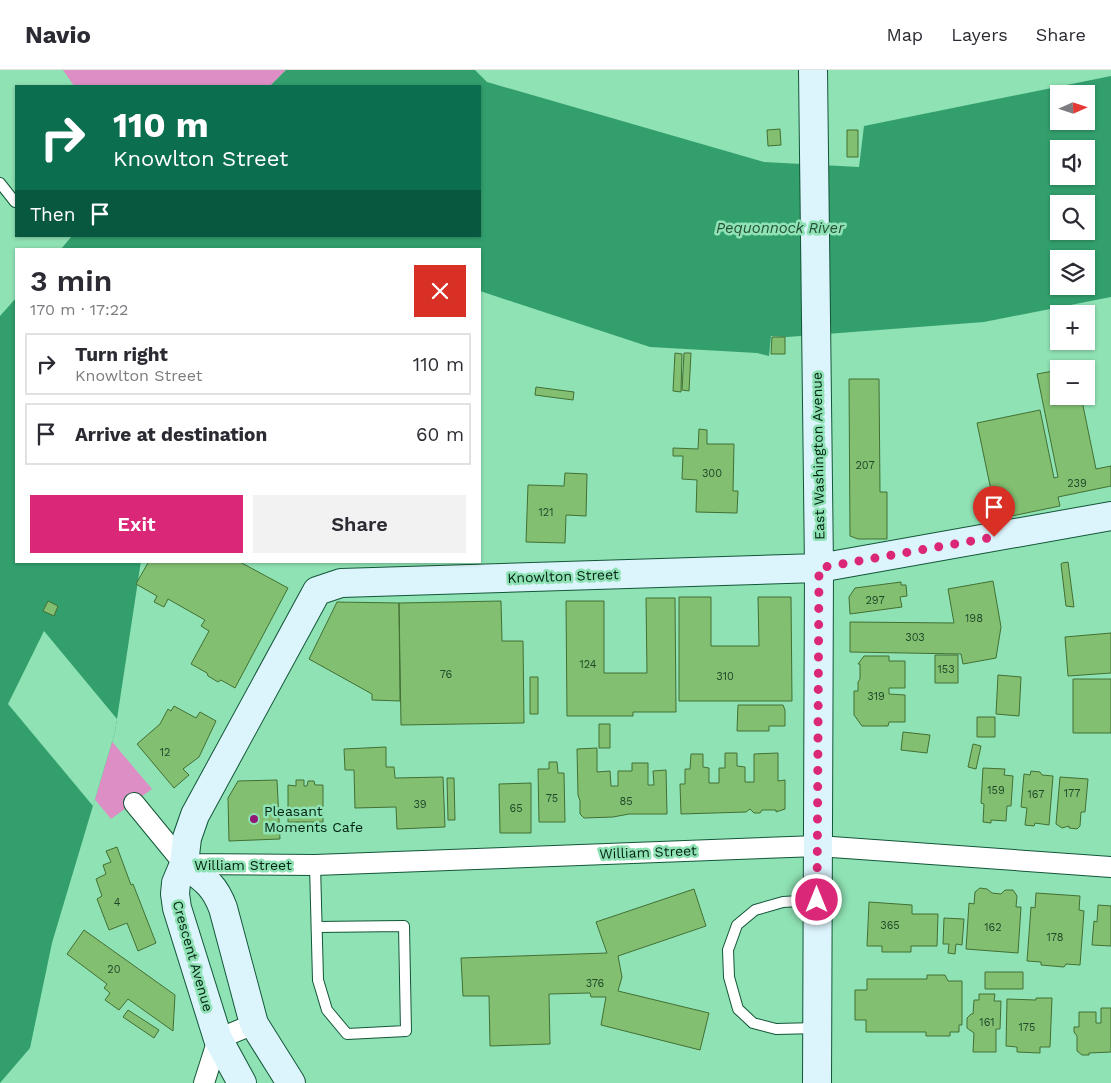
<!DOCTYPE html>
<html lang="en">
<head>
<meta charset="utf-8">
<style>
  :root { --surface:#fff; --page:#f2f2f3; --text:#2b2b33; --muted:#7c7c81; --line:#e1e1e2; --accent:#db2777 }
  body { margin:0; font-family:"Work Sans",sans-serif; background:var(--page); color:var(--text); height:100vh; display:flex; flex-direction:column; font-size:19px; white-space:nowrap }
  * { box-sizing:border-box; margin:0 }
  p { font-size:16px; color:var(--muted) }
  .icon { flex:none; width:28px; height:28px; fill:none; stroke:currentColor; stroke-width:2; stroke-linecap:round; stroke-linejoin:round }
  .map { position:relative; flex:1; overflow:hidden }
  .sheet { position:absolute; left:15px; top:178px; width:466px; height:315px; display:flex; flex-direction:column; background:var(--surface); border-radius:0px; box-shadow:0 1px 4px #0004 }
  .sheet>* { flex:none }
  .guide { position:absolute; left:15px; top:15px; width:466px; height:152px; border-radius:0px; box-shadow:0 1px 4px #0004; background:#0b6e4f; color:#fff; overflow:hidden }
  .needle { width:32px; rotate:87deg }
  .controls { position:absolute; left:1050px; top:15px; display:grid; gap:10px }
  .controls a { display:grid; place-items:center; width:45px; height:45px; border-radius:0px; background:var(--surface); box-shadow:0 1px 4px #0004; font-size:25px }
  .pin { position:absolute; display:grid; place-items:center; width:42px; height:42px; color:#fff; margin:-51px -21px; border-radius:50% 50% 50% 0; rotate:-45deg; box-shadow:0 0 5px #0007 }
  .pin .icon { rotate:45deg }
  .me { position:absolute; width:55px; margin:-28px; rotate:0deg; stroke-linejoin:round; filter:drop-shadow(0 0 4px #0008) }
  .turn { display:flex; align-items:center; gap:18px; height:105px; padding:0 15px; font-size:22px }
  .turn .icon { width:65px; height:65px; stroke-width:2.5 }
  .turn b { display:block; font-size:35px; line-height:42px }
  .then { display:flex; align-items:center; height:48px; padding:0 15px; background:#0003; gap:10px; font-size:19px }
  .round { display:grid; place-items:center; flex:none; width:52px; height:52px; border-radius:0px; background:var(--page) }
  .head { display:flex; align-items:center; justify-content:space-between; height:85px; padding:0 15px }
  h1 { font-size:30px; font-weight:600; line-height:38px }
  .button { display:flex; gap:10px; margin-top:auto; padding:10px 15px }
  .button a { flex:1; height:58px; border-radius:0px; background:var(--accent); color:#fff; font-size:20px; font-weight:600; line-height:58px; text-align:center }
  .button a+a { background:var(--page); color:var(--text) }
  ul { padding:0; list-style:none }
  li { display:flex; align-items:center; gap:15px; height:62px; margin:0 10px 8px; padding:0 5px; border:2px solid var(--line); border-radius:0px }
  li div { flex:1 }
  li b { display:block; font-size:19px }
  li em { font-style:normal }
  header { display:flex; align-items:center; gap:30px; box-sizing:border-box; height:70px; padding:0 25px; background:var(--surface); border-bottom:1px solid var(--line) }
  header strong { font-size:24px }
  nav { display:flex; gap:28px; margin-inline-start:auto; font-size:18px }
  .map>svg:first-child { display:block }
  .green { fill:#dd8fc5 }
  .water { fill:#339f6d; fill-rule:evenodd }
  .pier { fill:#8fe2b4 }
  .building { fill:#82bf71; stroke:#427034 }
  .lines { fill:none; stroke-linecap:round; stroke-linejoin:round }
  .service-casing { stroke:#135638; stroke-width:12 }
  .minor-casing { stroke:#135638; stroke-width:22 }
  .secondary-casing { stroke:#135638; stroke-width:30 }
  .service { stroke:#fff; stroke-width:10 }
  .minor { stroke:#fff; stroke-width:20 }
  .secondary { stroke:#dcf4fc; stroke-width:28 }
  .route { stroke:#db2777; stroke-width:9; stroke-dasharray:0 16.2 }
  .poi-dot { fill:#901876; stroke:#8fe2b4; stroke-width:2 }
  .labels { text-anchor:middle; stroke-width:5; stroke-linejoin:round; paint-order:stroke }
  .number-label { font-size:11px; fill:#20492a }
  .street-label { font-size:14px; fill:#002212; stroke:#8fe2b4 }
  .poi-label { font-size:14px; fill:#002212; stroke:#8fe2b4; text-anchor:start }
  .water-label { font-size:15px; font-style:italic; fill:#255039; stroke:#8fe2b4 }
</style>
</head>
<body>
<header>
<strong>Navio</strong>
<nav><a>Map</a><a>Layers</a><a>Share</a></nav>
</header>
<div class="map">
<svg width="1111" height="1013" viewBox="0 0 1111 1013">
  <rect width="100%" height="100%" fill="#8fe2b4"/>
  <!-- green -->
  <path class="green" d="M63,0H286L270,16H74Z
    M34,579L152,719L111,749L13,630Z"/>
  <!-- water -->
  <path class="water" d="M286,0H475L487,12L764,92L859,97L864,56L1111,6V227L984,252L787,267L771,266L769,286L757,283L650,277L480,221V179H61L72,166H480V16H270ZM1059,24H1086V51H1059ZM1059,79H1086V106H1059ZM1059,134H1086V161H1059ZM1059,189H1086V216H1059Z
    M16,228V491H141L115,662L52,873L30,978L0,1013V246Z"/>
  <!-- pier -->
  <path class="pier" d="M44,561L117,649L115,662L93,736L8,634Z"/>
  <!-- building -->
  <path class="building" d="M780,59L781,75L768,76L767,60Z
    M847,60H858V87H847Z
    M772,267H785V284H771Z
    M675,283L682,284L681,322L673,321Z
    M684,283H691L689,321L682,320Z
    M1059,300V326H1081L1096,399L1111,396V416L1058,427L1060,436L997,449L977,353L1040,340L1054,408L1058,407L1037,304Z
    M849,309H879L880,422H887V469H858L850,466Z
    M536,317L574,322L573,330L535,325Z
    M699,359L707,360V374H734L733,421H738L737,443L696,442L697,410L682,409L683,386H673V378L698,379Z
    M565,403L587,404L586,446L566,445L565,473L526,472L528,415L564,416Z
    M149,491H238L288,518L235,618L221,610L218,612L208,606L207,603L191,594L209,561L201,556L205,550L168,529L164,537L154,532L157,526L136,514Z
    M1068,492L1074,537L1066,536L1061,494L1062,493Z
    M993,511L1001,557L996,588L963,594L961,584L850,582V552L954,553L948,519Z
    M901,512V515H906L907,526L900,527L902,537L850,544L849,527L855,518Z
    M679,527H711V576H759L758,527H791L792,631H679Z
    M646,528H675L676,642H633V646H567L566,531H604V603H647Z
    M48,531L58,536L54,546L43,541Z
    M501,531L502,571H523L524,653L401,655L399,533Z
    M337,532L399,533L400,631L372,630V624L309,589Z
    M1111,563V603L1068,606L1065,567Z
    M935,585H958V613H935Z
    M864,586H889V591H905V618H889V624L905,625V652H889L888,656H862L854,645V621H858V612L860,609V594H858Z
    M998,605L1021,607L1019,646L996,644Z
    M530,607H538V644H530Z
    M1073,609H1111V663H1073Z
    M738,635H783L785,640V656H769V661H737Z
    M174,636L196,648L200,642L216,651L199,687L183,699L189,705L174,718L137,674L160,654L168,639L171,641Z
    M977,647H995V667H977Z
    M599,654H610V678H599Z
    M903,662L930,665L927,683L901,680Z
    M973,674L981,676L976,699L968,697Z
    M386,677V697H394L395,708L443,707L445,757L397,759L396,737L355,738L354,700H345L344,679Z
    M597,678V702L610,701L611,716H618V701H632V693H648V715H654L653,701L666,700L667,744H629L613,747L584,748L580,744V731L578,725L577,679Z
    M725,683H737V696L745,697V712H754V684L778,683V711L785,710V739L776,742V740H762L760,743H754L750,739L746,742L681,744L680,714H685V699H690L691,684H703V697L709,698V713H719V698H725Z
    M549,692H557L558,703H564L565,752H539L538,699H549Z
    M983,698L1005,699L1004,705L1013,706L1011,736H1007L1006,751L991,750V753L983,752L984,734L981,733Z
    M1031,701L1040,702L1042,705L1053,706L1049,755L1035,753L1034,756L1025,755L1027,738L1021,737L1024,704L1030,705Z
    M1060,707L1088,709L1085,742H1081L1080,756L1077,759L1069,758V756L1062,758L1056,754Z
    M447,708H454L455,750H448Z
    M277,710L280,769L229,771L228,728L238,711Z
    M296,710H304V716H307L308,711H314L315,715H323V752H288V715L296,716Z
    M531,713V763H500L499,714Z
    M117,777L131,815L133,814L156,873L138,881L127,853L109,860L97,829L102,826L96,809L106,804L103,795L111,792L106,781Z
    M980,818L987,819L992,823L1001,824L1005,820H1013L1017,826L1016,837H1021L1018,883L966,879L969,833L974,834L975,822Z
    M694,819L706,856L618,886L622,907L618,921L709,943L700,980L601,955L606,927H591L590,923L549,924L550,974L490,976L489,926H463L461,888L607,883L596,852Z
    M1036,823L1080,826L1079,840L1084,841L1080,895L1066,894L1064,897L1041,895V892L1027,891L1031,837L1035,838Z
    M869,832L912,835V844H938L937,876H911V882H882V876H867Z
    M1098,835L1111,836V876L1092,875L1094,851L1097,852Z
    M944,848L964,849L962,875L956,874L955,884L948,883L949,874H943Z
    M84,860L175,925L173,961L128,929L119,940L105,930L110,923L104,918L107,914L67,884Z
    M985,902H1023V919H985Z
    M927,905H945L948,911H962V955H959V962H950V966H926V962H866V950H855V920H867V909H927Z
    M979,924H995L994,931H1001L1000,959H996V982H973L974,963L967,958V948L971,944H973L974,930H979Z
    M1036,928H1052L1050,977H1040V983L1017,982V977L1006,976L1007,929L1036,930Z
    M1101,938H1111V982L1089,983V985H1082L1077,981V966L1074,962V957H1079V942H1096V953H1101Z
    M128,940L159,960L154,968L123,947Z"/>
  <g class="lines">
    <!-- service casing -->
    <g class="service-casing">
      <path id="service" d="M0,113L15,132
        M315,795L318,910L327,940L347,964L406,961L404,856L317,857
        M816,830L783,832L755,840L737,855L728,880L729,907L738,939L753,953L776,959L817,958"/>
    </g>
    <!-- minor casing -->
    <g class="minor-casing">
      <path id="minor" d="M134,733L184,794L315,795L818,776L1111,797
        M204,1013L218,969L254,954"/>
    </g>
    <!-- secondary casing -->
    <g class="secondary-casing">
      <path id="secondary" d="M813,0L819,498L817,1013
        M184,794C204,809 214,814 223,838L254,954L291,1013
        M242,1013L218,969L177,838L175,824L176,813L184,794L187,768L195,745L317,521L341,513L819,498L1111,446"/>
    </g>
    <!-- service -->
    <use href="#service" class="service"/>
    <!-- minor -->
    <use href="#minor" class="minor"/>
    <!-- secondary -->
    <use href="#secondary" class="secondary"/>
  </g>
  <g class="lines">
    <!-- route -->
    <path class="route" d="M817,830L819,498L994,467"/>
  </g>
  <!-- markers -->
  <circle class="poi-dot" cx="254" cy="749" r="5"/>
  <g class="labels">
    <!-- number labels -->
    <g class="number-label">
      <text x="865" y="399">207</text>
      <text x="712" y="407">300</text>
      <text x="1077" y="417">239</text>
      <text x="546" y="446">121</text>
      <text x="875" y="534">297</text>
      <text x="974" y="552">198</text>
      <text x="915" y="571">303</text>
      <text x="588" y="598">124</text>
      <text x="946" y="603">153</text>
      <text x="446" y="608">76</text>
      <text x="725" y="610">310</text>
      <text x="876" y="630">319</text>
      <text x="165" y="686">12</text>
      <text x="996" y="724">159</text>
      <text x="1072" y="727">177</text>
      <text x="1036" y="728">167</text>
      <text x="552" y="732">75</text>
      <text x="626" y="735">85</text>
      <text x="420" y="738">39</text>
      <text x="516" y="742">65</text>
      <text x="117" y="836">4</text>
      <text x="890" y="859">365</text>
      <text x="993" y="861">162</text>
      <text x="1055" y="871">178</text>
      <text x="114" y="903">20</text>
      <text x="595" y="917">376</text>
      <text x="987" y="956">161</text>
      <text x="1027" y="961">175</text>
    </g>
    <!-- street labels -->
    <g class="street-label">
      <text transform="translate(818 386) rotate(-91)" y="5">East Washington Avenue</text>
      <text transform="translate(563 506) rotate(-2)" y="5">Knowlton Street</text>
      <text transform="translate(648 782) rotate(-2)" y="5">William Street</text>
      <text x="243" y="800">William Street</text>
      <text transform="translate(193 886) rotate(74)" y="5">Crescent Avenue</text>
    </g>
    <!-- poi labels -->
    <g class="poi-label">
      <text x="264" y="746">Pleasant<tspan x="264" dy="16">Moments Cafe</tspan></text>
    </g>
    <!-- water labels -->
    <g class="water-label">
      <text x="780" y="163">Pequonnock River</text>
    </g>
  </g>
</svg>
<div class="controls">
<a><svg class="needle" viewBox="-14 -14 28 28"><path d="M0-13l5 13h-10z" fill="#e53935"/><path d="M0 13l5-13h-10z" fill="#7c7c81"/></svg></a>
<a><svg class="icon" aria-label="sound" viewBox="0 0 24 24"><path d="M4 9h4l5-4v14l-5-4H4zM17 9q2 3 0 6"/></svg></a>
<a><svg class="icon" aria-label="search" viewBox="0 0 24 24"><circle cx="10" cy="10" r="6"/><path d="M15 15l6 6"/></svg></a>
<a><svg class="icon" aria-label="layers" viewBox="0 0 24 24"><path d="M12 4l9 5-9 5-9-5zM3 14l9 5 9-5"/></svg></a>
<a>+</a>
<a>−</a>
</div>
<div class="pin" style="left:994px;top:467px;background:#d93025"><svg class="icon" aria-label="arrive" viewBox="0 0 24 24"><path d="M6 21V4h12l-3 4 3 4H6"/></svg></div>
<svg class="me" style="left:817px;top:830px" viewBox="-20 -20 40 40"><circle r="17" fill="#db2777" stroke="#fff" stroke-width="3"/><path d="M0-11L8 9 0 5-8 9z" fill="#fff"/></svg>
<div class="guide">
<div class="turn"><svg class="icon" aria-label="right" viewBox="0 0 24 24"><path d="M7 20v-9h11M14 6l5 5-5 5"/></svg><div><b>110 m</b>Knowlton Street</div></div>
<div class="then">Then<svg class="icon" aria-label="arrive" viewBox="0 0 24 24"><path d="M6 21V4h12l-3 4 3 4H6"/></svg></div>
</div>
<section class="sheet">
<div class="head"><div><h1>3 min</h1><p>170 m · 17:22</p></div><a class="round" style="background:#d93025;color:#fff"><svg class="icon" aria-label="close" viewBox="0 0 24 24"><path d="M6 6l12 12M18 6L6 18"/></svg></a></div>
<ul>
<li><svg class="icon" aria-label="right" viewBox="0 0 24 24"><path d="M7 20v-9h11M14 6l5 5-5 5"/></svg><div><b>Turn right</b><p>Knowlton Street</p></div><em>110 m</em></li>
<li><svg class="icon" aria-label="arrive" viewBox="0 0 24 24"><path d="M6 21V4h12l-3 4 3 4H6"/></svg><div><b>Arrive at destination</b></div><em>60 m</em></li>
</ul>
<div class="button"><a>Exit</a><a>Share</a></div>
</section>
</div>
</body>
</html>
